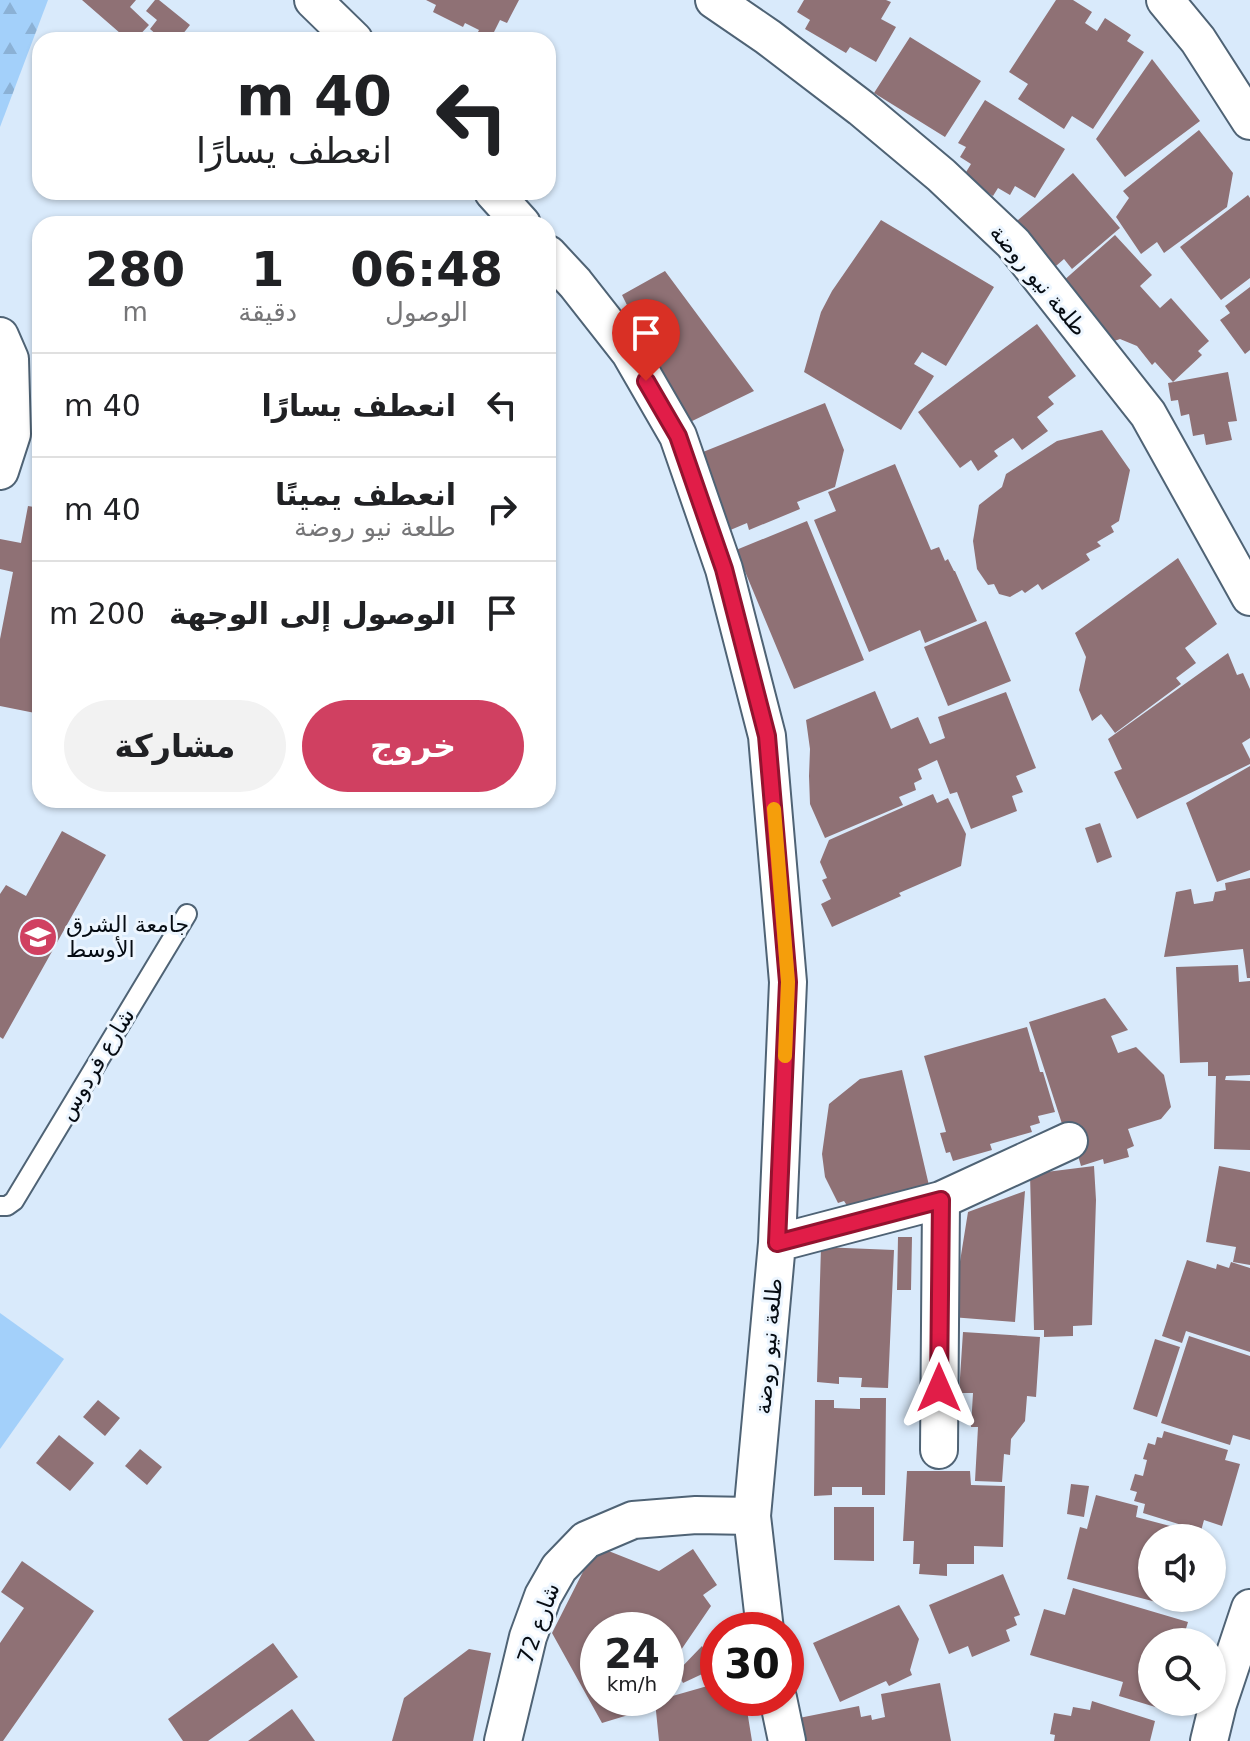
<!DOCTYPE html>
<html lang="ar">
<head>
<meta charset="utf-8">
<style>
  :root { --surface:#fff; --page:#f2f2f2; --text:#202124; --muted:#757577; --line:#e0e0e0; --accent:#d04061 }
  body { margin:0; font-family:"DejaVu Sans",Vazirmatn,sans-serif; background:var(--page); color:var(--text); direction:rtl; height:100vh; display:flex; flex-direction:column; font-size:30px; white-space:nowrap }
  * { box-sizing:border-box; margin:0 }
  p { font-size:26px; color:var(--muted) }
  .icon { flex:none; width:44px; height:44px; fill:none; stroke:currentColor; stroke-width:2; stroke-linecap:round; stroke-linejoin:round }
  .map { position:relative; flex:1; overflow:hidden; direction:ltr }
  .drawer { position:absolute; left:32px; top:216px; width:524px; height:592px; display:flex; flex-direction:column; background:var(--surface); border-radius:24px; box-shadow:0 2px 6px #0004; direction:rtl }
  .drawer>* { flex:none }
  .guide { position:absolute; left:32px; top:32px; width:524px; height:168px; border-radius:24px; box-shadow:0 2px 6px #0004; direction:rtl; background:#fff; color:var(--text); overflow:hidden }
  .buttons { position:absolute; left:1138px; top:1524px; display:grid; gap:16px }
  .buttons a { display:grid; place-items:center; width:88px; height:88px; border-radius:50%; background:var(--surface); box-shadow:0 2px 6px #0004; font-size:40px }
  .speed { position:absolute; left:580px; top:1612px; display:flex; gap:16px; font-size:40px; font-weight:700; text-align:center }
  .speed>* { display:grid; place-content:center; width:104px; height:104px; border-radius:50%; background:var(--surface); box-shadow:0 2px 6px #0004; line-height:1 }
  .speed small { font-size:20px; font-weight:400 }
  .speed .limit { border:12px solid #d22; background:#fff; color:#111 }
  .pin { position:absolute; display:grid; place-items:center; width:68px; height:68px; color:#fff; margin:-82px -34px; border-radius:50% 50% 50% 0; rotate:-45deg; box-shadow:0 0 8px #0007 }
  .pin .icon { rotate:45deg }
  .me { position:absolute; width:88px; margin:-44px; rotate:0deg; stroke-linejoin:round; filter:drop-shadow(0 0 6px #0008) }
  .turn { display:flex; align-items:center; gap:28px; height:168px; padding:0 32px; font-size:36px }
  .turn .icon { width:104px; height:104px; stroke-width:2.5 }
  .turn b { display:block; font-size:56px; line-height:68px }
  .eta { display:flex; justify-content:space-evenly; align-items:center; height:136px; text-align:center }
  .eta b { font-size:48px; font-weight:700; line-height:56px }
  .cta { display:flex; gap:16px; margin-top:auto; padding:16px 32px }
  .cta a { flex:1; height:92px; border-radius:48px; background:var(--accent); color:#fff; font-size:32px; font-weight:700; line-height:92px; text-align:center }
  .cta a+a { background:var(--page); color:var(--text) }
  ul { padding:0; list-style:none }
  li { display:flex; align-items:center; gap:24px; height:104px; padding:0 32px; border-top:2px solid var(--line) }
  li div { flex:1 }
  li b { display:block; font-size:30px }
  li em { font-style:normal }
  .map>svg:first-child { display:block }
  .forest { fill:url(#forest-firs) }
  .garden { fill:#a3d0fa }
  .building { fill:#8f7175 }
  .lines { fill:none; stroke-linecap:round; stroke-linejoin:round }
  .lane-casing { stroke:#4f6375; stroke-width:22 }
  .street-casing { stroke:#4f6375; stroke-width:40 }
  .lane { stroke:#fff; stroke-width:18 }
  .street { stroke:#fff; stroke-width:36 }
  .route-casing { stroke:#92132f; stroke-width:20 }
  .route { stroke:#e11d48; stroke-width:14 }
  .slow { stroke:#f59e0b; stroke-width:14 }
  .labels { text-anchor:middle; stroke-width:6; stroke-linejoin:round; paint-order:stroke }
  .street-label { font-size:22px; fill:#060c13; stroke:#edf6ff }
  .poi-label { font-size:22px; fill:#060c13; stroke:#edf6ff; text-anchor:start }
</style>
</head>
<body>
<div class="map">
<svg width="1250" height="1741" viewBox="0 0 1250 1741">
  <defs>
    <pattern id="forest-firs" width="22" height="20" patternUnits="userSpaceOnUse" patternTransform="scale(2)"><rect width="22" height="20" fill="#a3d0fa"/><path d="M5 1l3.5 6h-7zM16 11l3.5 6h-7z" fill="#8bb1d5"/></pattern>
  </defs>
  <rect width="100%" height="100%" fill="#d9eafb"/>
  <!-- forest -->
  <path class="forest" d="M0,0H48L0,127Z"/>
  <!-- garden -->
  <path class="garden" d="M0,1313L64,1359L0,1449Z"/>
  <!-- building -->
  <path class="building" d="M82,0H136L130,7L149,25L135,40H128Z
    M155,0H159L190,25L178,40H155L158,36L150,29L157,20L146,11Z
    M426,0H519L507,23L500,20L490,40L477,34L479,30L465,23L463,27L433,12L436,5Z
    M804,0H886L891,2L881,19L896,27L876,62L850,47L846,53L805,29L810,20L797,12Z
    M1056,0H1073L1092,12L1085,23L1097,31L1105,18L1131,35L1127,41L1144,52L1093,129L1072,116L1064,129L1018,99L1028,84L1009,72Z
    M910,37L981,81L945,137L874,93Z
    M1152,59L1200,121L1125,177L1096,139Z
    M985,100L1065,149L1035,198L1015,186L1010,195L998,188L993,196L963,177L971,164L960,157L966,147L958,143Z
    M1199,130L1233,173L1227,207L1164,253L1157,242L1141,254L1116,217L1129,198L1123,191Z
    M1073,173L1120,228L1072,269L1064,259L1049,272L1010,227Z
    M1248,195L1250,198V278L1221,300L1180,247Z
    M881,220L994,287L946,366L922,352L914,364L934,376L901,430L804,372L821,312L832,291Z
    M1115,235L1152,275L1140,286L1160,308L1171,298L1209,341L1198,351L1202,355L1173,382L1155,362L1152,365L1137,346L1120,339L1105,344L1062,282Z
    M665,271L754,391L686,424L622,295Z
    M1250,287V350L1245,354L1220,320L1230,313L1225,306Z
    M1037,324L1076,376L1048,397L1054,404L1037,417L1048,431L1022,450L1013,438L994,451L998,456L978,471L971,460L960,468L918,412Z
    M1228,372L1237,421L1228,422L1232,440L1206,445L1204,434L1193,436L1189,414L1181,416L1178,400L1171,401L1168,383Z
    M825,403L844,450L835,487L797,502L800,509L749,530L747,523L728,531L698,454Z
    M1102,430L1130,470L1119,521L1111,526L1114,532L1097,542L1101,546L1086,554L1090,560L1042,590L1038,584L1025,593L1022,590L1010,597L999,594L994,584L988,585L977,569L973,541L979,505L1002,487L1006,474L1057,441Z
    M895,464L931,550L939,547L945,561L948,559L954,571H955L977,621L925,643L920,630L869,652L814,520L836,511L828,492Z
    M28,506L40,508V714L0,706V639L13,572L0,569V539L21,543Z
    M807,521L864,660L794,689L736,550Z
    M1178,558L1217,624L1185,648L1196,663L1176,678L1181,684L1115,733L1101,714L1092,721L1079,690L1086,657L1075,633Z
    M986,621L1011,681L948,706L924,647Z
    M1228,653L1237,675L1243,673L1250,689V738L1242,743L1250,759V764L1137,819L1114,772L1122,769L1108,739Z
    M875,691L891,729L918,717L930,744L945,738L938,717L1006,692L1036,768L1016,776L1023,792L1012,796L1017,811L971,829L957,792L950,794L937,760L918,769L922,779L914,783L916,790L899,797L903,805L825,838L810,804L809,776L810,749L806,720Z
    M1250,766V870L1217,882L1186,803Z
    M933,794L937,803L948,798L966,834L961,866L899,893L901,896L832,927L821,904L831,899L822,880L827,878L820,862L829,840Z
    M1100,823L1112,857L1097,863L1085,828Z
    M62,831L106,855L3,1039L0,1037V894L6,885L26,896Z
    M1250,878V978H1247L1243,949L1164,957L1176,892L1191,889L1194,904L1213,901L1215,892L1226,890L1225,883Z
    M1238,965L1239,982L1250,981V1075L1226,1076L1225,1080L1250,1081V1150L1214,1149L1216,1076H1208V1062L1180,1063L1176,967Z
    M1105,998L1128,1030L1111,1036L1118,1053L1136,1047L1164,1075L1171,1107L1161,1119L1128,1129L1134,1146L1127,1149L1129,1157L1104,1164L1103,1159L1081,1166L1070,1128L1064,1130L1029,1022Z
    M1027,1027L1040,1072H1043L1055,1112L1038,1116L1040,1123L1030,1126L1032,1132L990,1144L992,1150L953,1161L950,1152L946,1153L940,1133L946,1132L924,1056Z
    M902,1070L931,1194L852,1213L844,1201L838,1203L825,1177L822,1154L829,1104L860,1079Z
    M1094,1166L1096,1200L1092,1325L1073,1326V1336L1044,1337V1330H1034L1030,1174Z
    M1219,1166L1250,1172V1265L1233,1262L1236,1247L1206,1242Z
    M1025,1191L1015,1322L951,1317L968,1212Z
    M898,1237H912L911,1290H897Z
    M821,1247L894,1250L888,1388L861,1387L862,1378L839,1377V1384L817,1382Z
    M1187,1260L1216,1269L1217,1264L1229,1268L1231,1262L1250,1268V1352L1186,1331L1182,1343L1162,1336Z
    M963,1332L1040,1337L1036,1397L1027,1396L1025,1421L1011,1439L1010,1455L1004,1454L1002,1482L975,1481L978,1427H971L973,1393H959Z
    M1189,1336L1250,1356V1440L1233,1435L1230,1445L1161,1423Z
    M1155,1339L1180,1347L1157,1417L1133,1409Z
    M860,1398H886L885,1495H862V1487H832V1495L814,1496L815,1400H834V1408L860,1409Z
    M98,1400L120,1418L105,1436L83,1417Z
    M1164,1431L1228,1450L1225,1460L1240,1464L1222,1526L1204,1520L1201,1531L1143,1513L1145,1504L1134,1501L1137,1492L1130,1490L1135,1474L1143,1476L1147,1460L1143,1459L1148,1443L1155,1445L1157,1437L1162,1438Z
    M59,1435L94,1463L70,1491L36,1463Z
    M140,1449L162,1467L147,1485L125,1466Z
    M907,1471H970L971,1485L1005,1486L1003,1547L974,1546V1564H947V1576L919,1574L920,1564H913L914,1541H903Z
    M1071,1484L1089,1486L1084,1517L1067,1514Z
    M1096,1495L1138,1506L1136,1517L1189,1531L1187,1538H1152V1598H1166L1164,1604L1067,1579L1080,1527L1087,1529Z
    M834,1507H874V1561L834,1560Z
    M596,1546L659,1571L693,1549L717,1585L703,1595L711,1606L666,1672V1630H598V1698H648L645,1703L648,1709L602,1723L552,1633Z
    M22,1561L94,1611L3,1741H0V1643L24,1608L1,1592Z
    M1003,1574L1020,1615L1014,1617L1017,1625L1006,1630L1010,1641L972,1657L968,1646L949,1654L929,1605Z
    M1073,1588L1188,1622L1182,1642H1152V1702H1164L1162,1709L1119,1696L1123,1682L1030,1655L1044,1609L1065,1615Z
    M899,1605L919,1639L910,1670L912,1675L889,1686L886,1681L840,1702L813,1643Z
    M273,1643L298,1677L208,1741H183L168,1719Z
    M702,1646L715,1668L683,1683L677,1672Z
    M469,1649L491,1653L473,1741H392L404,1698Z
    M718,1683V1698H745L752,1741H659L655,1701Z
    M940,1683L951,1741H803L799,1718L859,1706L861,1717L871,1715L872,1720L885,1717L881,1694Z
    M1092,1701L1155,1721L1150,1741H1054L1055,1735L1050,1734L1054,1713L1071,1716L1073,1707L1090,1710Z
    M292,1709L315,1741H248Z"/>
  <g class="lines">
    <!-- lane casing -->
    <g class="lane-casing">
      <path id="lane" d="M0,1206H7L14,1201L187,914"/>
    </g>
    <!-- street casing -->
    <g class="street-casing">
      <path id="street" d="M313,0L354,40
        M714,0L768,37L861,108L941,175L1013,243L1148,414L1250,597
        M1165,0L1198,40L1250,121
        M493,192L522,224
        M548,254L575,283L630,353L678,436L724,569L767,736L788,982L777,1243L752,1516L765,1630
        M0,336L10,359L12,434L0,471
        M777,1243L941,1200L1069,1141
        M939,1450L941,1200
        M778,1698L787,1741
        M503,1741L528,1637L543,1596L559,1568L586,1540L633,1520L696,1515L752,1516
        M1209,1741L1218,1704L1250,1608"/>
    </g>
    <!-- lane -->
    <use href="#lane" class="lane"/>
    <!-- street -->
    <use href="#street" class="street"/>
  </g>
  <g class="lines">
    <!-- route casing -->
    <g class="route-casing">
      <path id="route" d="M646,381L678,436L724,569L767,736L788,982L777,1243L941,1200L939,1388"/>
    </g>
    <!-- route -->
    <use href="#route" class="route"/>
    <!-- slow -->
    <path class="slow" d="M774,809L788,982L785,1056"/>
  </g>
  <!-- icons -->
  <defs>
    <g id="university-disc" transform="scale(2)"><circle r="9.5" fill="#d04061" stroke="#edf6ff"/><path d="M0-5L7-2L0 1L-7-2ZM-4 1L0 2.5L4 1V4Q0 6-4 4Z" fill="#fff"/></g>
  </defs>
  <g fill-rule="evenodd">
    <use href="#university-disc" x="38" y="937"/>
  </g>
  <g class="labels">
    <!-- street labels -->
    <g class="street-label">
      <text transform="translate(1039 280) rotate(50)" y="8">طلعة نيو روضة</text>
      <text transform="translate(96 1064) rotate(-59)" y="8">شارع فردوس</text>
      <text transform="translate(768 1346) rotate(-85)" y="8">طلعة نيو روضة</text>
      <text transform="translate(538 1623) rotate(-70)" y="8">شارع 72</text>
    </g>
    <!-- poi labels -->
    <g class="poi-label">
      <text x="66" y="932">جامعة الشرق<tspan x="66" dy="25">الأوسط</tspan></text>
    </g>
  </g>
</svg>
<div class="buttons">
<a><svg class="icon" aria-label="sound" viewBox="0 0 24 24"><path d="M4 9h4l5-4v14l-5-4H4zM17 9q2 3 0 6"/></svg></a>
<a><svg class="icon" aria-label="search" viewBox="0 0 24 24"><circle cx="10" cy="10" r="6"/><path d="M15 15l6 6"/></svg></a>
</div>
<div class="speed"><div>24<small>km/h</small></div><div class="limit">30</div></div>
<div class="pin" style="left:646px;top:381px;background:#d93025"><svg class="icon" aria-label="arrive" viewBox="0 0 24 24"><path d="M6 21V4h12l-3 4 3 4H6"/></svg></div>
<svg class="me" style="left:939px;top:1388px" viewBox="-20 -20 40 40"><path d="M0-17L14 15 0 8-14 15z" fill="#e11d48" stroke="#fff" stroke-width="4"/></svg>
<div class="guide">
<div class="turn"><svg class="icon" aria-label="left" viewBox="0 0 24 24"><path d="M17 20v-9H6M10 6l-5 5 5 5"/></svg><div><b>40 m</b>انعطف يسارًا</div></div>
</div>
<section class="drawer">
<div class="eta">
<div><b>06:48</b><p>الوصول</p></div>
<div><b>1</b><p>دقيقة</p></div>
<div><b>280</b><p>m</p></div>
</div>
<ul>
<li><svg class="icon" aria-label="left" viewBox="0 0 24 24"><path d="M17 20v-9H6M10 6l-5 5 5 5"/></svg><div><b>انعطف يسارًا</b></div><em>40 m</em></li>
<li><svg class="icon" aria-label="right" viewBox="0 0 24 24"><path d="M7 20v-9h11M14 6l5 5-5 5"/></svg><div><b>انعطف يمينًا</b><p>طلعة نيو روضة</p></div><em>40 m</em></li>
<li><svg class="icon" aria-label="arrive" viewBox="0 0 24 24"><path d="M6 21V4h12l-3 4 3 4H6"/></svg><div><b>الوصول إلى الوجهة</b></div><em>200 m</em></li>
</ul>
<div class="cta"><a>خروج</a><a>مشاركة</a></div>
</section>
</div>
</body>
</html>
